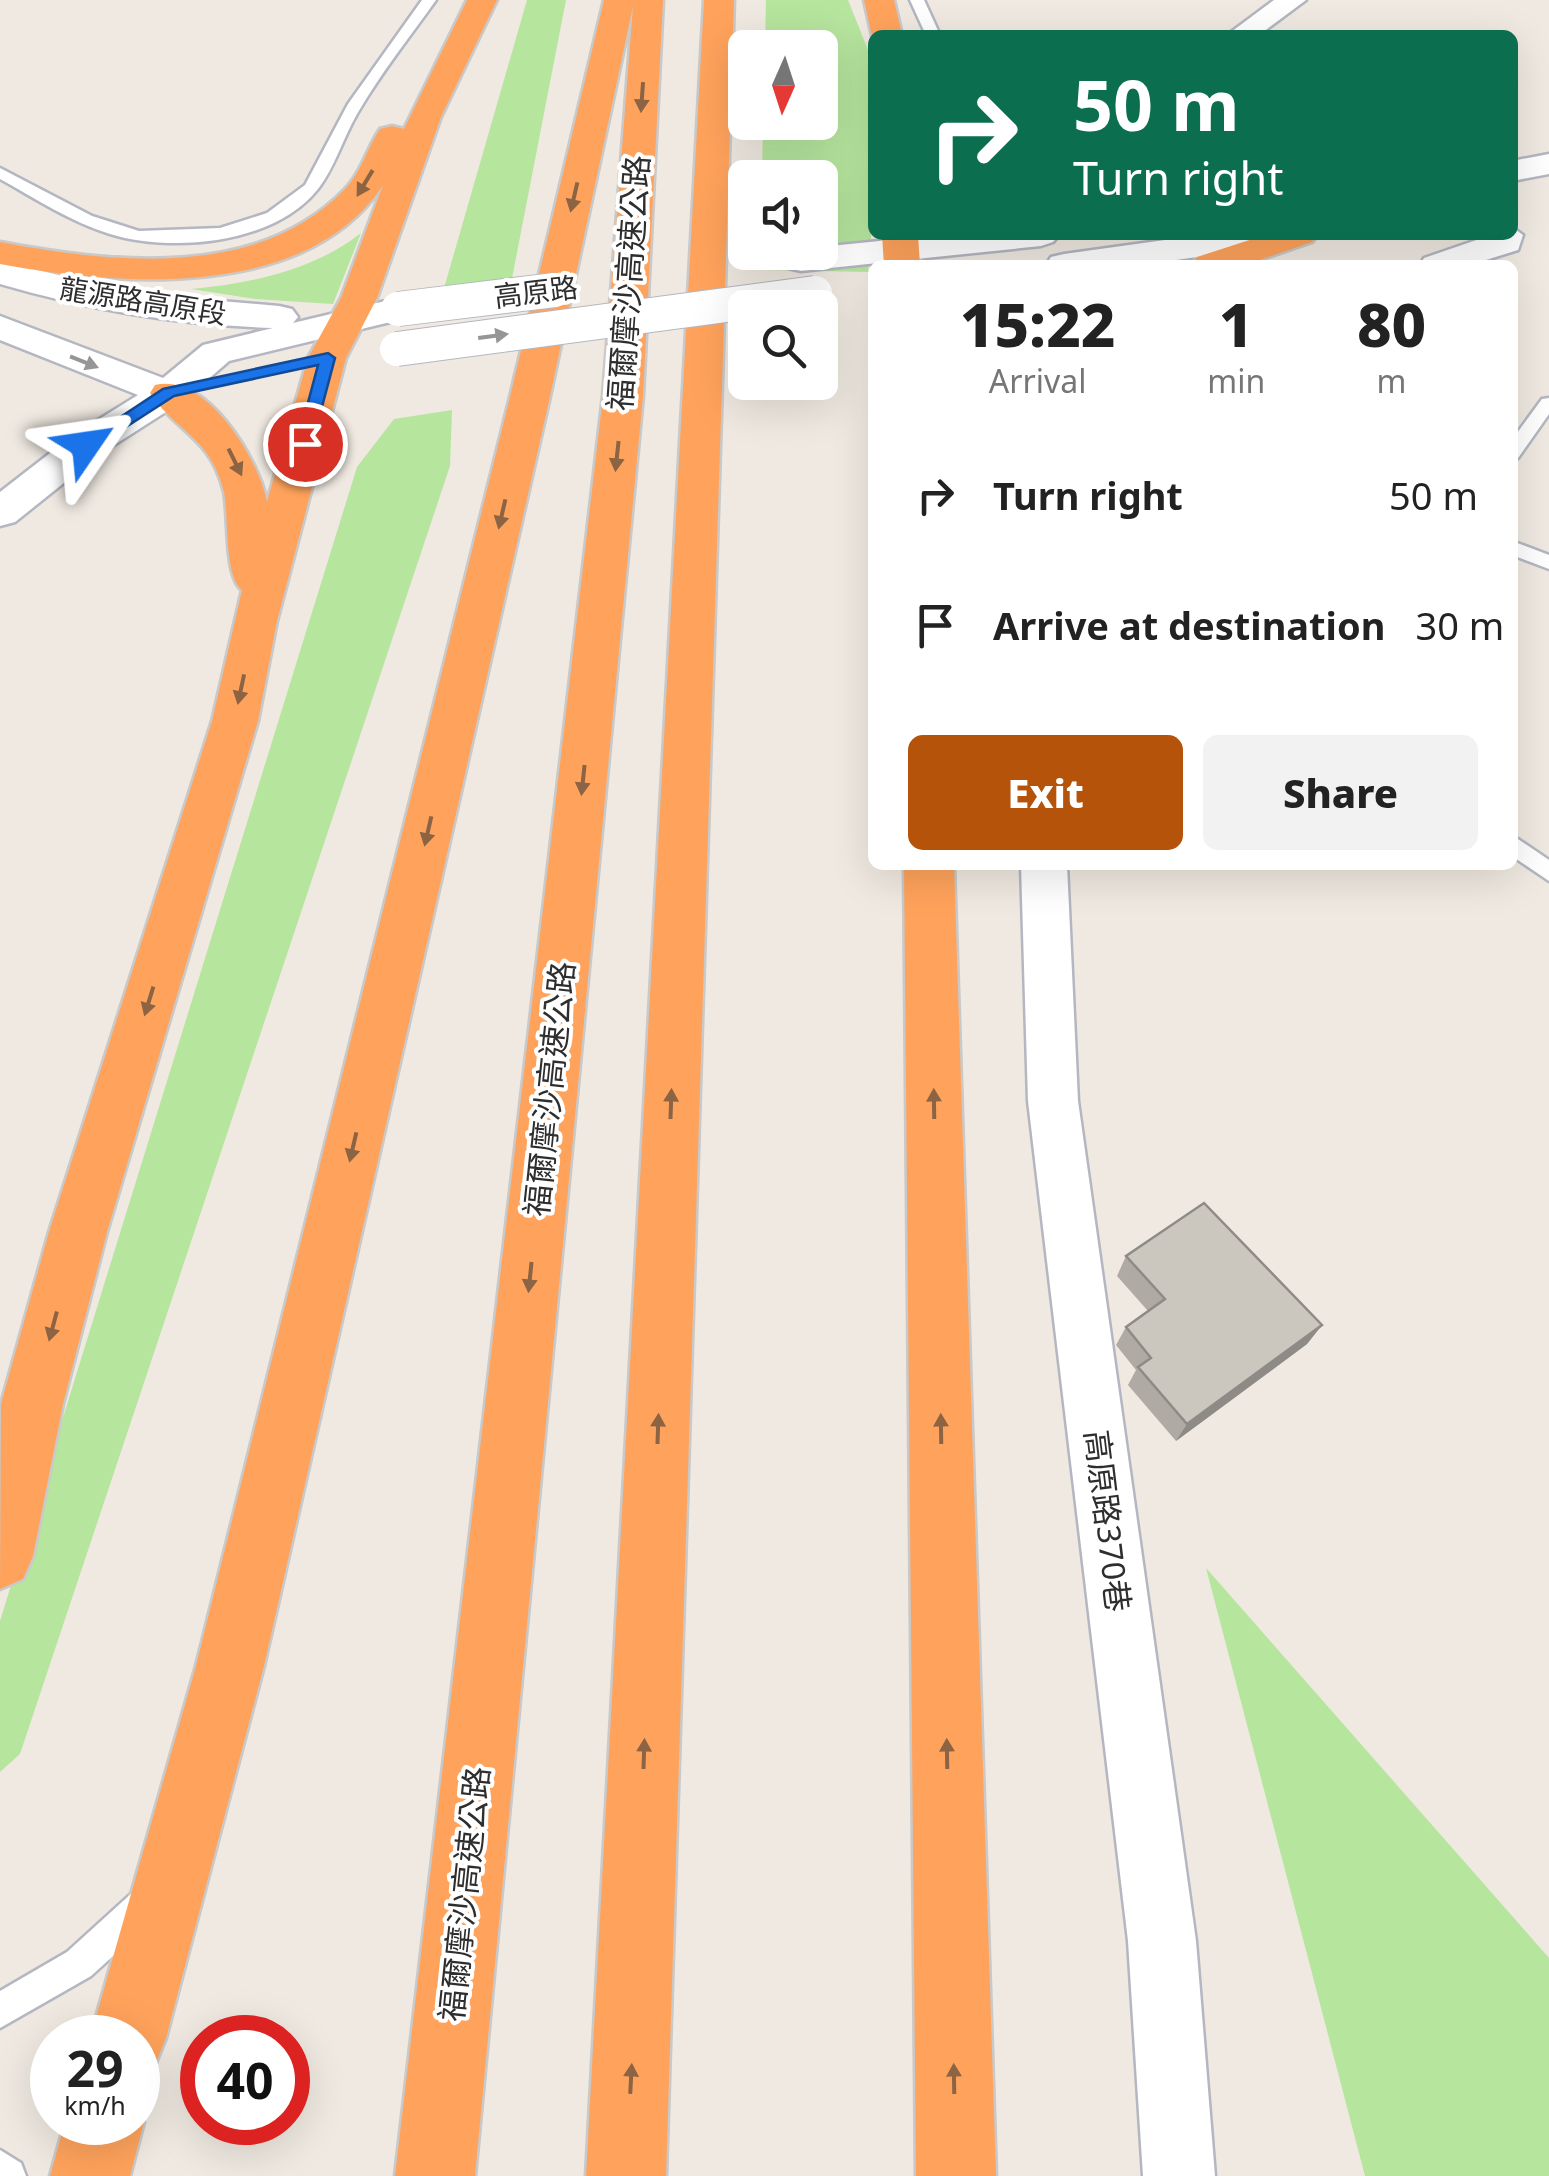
<!DOCTYPE html>
<html lang="en">
<head>
<meta charset="utf-8">
<style>
  :root { --surface:#fff; --page:#f2f2f2; --text:#222; --muted:#767676; --accent:#b45309 }
  body { margin:0; font-family:"Noto Sans","Noto Sans TC",sans-serif; background:var(--page); color:var(--text); height:100vh; display:flex; flex-direction:column; font-size:38px; white-space:nowrap }
  * { box-sizing:border-box; margin:0 }
  p { font-size:32px; color:var(--muted) }
  .icon { flex:none; width:55px; height:55px; fill:none; stroke:currentColor; stroke-width:2; stroke-linecap:round; stroke-linejoin:round }
  .map { position:relative; flex:1; overflow:hidden }
  .panel { position:absolute; left:868px; top:260px; width:650px; height:610px; display:flex; flex-direction:column; background:var(--surface); border-radius:15px; box-shadow:0 10px 40px #0002 }
  .panel>* { flex:none }
  .banner { position:absolute; left:868px; top:30px; width:650px; height:210px; border-radius:15px; box-shadow:0 10px 40px #0002; background:#0b6e4f; color:#fff; overflow:hidden }
  .needle { width:65px; rotate:183deg }
  .fabs { position:absolute; left:728px; top:30px; display:grid; gap:20px }
  .fabs a { display:grid; place-items:center; width:110px; height:110px; border-radius:15px; background:var(--surface); box-shadow:0 10px 40px #0002; font-size:50px }
  .speed { position:absolute; left:30px; top:2015px; display:flex; gap:20px; font-size:50px; font-weight:700; text-align:center }
  .speed>* { display:grid; place-content:center; width:130px; height:130px; border-radius:50%; background:var(--surface); box-shadow:0 10px 40px #0002; line-height:1 }
  .speed small { font-size:25px; font-weight:400 }
  .speed .limit { border:15px solid #d22; background:#fff; color:#111 }
  .pin { position:absolute; display:grid; place-items:center; width:85px; height:85px; color:#fff; margin:-42px; border:5px solid #fff; border-radius:50%; box-shadow:0 2px 10px #0007 }
  .me { position:absolute; width:110px; margin:-55px; rotate:58deg; stroke-linejoin:round; filter:drop-shadow(0 0 8px #0008) }
  .turn { display:flex; align-items:center; gap:35px; height:210px; padding:0 40px; font-size:45px }
  .turn .icon { width:130px; height:130px; stroke-width:2.5 }
  .turn b { display:block; font-size:70px; line-height:85px }
  .eta { display:flex; justify-content:space-evenly; align-items:center; height:170px; text-align:center }
  .eta b { font-size:60px; font-weight:800; line-height:70px }
  .button { display:flex; gap:20px; margin-top:auto; padding:20px 40px }
  .button a { flex:1; height:115px; border-radius:15px; background:var(--accent); color:#fff; font-size:40px; font-weight:800; line-height:115px; text-align:center }
  .button a+a { background:var(--page); color:var(--text) }
  ul { padding:0; list-style:none }
  li { display:flex; align-items:center; gap:30px; height:130px; padding:0 40px }
  li div { flex:1 }
  li b { display:block; font-size:38px }
  li em { font-style:normal }
  .map>svg:first-child { display:block }
  .green { fill:#b6e59e }
  .lines { fill:none; stroke-linecap:round; stroke-linejoin:round }
  .service-casing { stroke:#b4b7c1; stroke-width:5 }
  .minor-casing { stroke:#b4b7c1; stroke-width:5 }
  .tertiary-casing { stroke:#b4b7c1; stroke-width:5 }
  .motorway-casing { stroke:#c9c9c9; stroke-width:5 }
  .service { fill:#fff; fill-rule:evenodd }
  .minor { fill:#fff; fill-rule:evenodd }
  .tertiary { fill:#fff; fill-rule:evenodd }
  .motorway { fill:#ffa35c; fill-rule:evenodd }
  .tertiary-bridge-casing { stroke:#b4b7c1; stroke-width:36; stroke-linecap:butt }
  .tertiary-bridge { stroke:#fff; stroke-width:34 }
  .wall { fill:#afaba4 }
  .shaded-wall { fill:#8e8b86 }
  .building { fill:#cbc7bf; stroke:#8e8b86; stroke-width:2.5 }
  .oneway { fill:#8c6343 }
  .oneway2 { fill:#969696 }
  .route { fill:#1a73e8; stroke:#114b97; stroke-width:2.5 }
  .labels { text-anchor:middle; stroke-width:8; stroke-linejoin:round; paint-order:stroke }
  .far-street-label { font-size:28px; fill:#2e2e2e; stroke:#fff }
  .street-label { font-size:32px; fill:#2e2e2e; stroke:#fff }
</style>
</head>
<body>
<div class="map">
<svg width="1549" height="2176" viewBox="0 0 1549 2176">
  <rect width="100%" height="100%" fill="#efe9e1"/>
  <!-- green -->
  <path class="green" d="M527,0H566L508,299L436,316Z
    M766,0H848L872,60V225L868,272L760,270V253L820,252V178L762,177L763,123L820,122V48L765,47Z
    M361,233L333,304L255,299L191,289C250,284 314,270 361,233Z
    M452,410L450,466L20,1754L0,1772V1621L357,467L394,419Z
    M1206,1568L1549,1958V2176H1365Z"/>
  <g class="lines">
    <!-- service casing -->
    <g class="service-casing">
      <path id="service" d="M422,0H436C409,38 380,74 357,114C343,138 335,167 318,189C275,244 172,253 110,234C71,222 36,199 0,179V168L92,216L139,231L220,228L267,213L305,185L348,104Z
        M910,0H924L940,35H926Z
        M1549,398V414L1518,458L1512,460V440L1542,399Z
        M1512,541L1549,555V569L1512,555Z
        M1512,835L1549,860V881L1512,856Z
        M145,1887L157,1892L162,1904L157,1916L91,1976L0,2028V1991L67,1952L133,1892Z
        M0,2150L21,2163L26,2176H0Z"/>
    </g>
    <!-- minor casing -->
    <g class="minor-casing">
      <path id="minor" d="M1274,0H1306L1259,35H1227Z
        M1512,227L1523,235L1518,250L1470,265H1420L1424,258L1491,235H1512Z
        M1021,865H1067L1078,1101L1196,1941L1215,2176H1143L1128,1941L1028,1101Z"/>
    </g>
    <!-- tertiary casing -->
    <g class="tertiary-casing">
      <path id="tertiary" d="M1549,154V174L1512,181V161Z
        M939,235H1059L1053,242L1041,246L801,271L788,268L783,260L788,252H820V247Z
        M1201,235H1294L1288,242L1276,246L1140,265H1046L1051,257L1064,254Z
        M0,261L138,294L279,306L292,309L298,317L293,323L398,298L411,301L417,309L411,317L229,361L183,401L100,454L15,522L0,526V492L72,436L138,395L0,340V316L163,378L203,345L273,328C180,325 89,310 0,284Z"/>
    </g>
    <!-- motorway casing -->
    <g class="motorway-casing">
      <path id="motorway" d="M467,0H497L441,117L377,298L346,358L277,621L258,721L107,1232L63,1404L33,1556L23,1579L0,1589L1,1404L49,1232L212,721L242,590C224,577 229,517 224,492C210,436 177,433 150,393L155,385C206,372 259,459 267,502L308,358L341,298L383,185C307,301 118,286 0,264V242C112,263 258,280 345,189C361,173 367,148 380,129L392,126L404,129Z
        M604,0H663L643,396L475,2176H395L603,396L633,6L549,401L264,1666L166,2038L155,2065L138,2073V2038H90L196,1666L509,401Z
        M704,0H734L666,2176H586Z
        M864,0H894L902,35L872,36Z
        M882,235H918L920,265H884Z
        M1265,235H1318L1312,242L1245,265H1192L1197,257Z
        M904,865H954L996,2176H916Z
        M138,2105L144,2122L130,2176H50L65,2122H138Z"/>
    </g>
    <!-- service -->
    <use href="#service" class="service"/>
    <!-- minor -->
    <use href="#minor" class="minor"/>
    <!-- tertiary -->
    <use href="#tertiary" class="tertiary"/>
    <!-- motorway -->
    <use href="#motorway" class="motorway"/>
    <!-- tertiary-bridge casing -->
    <g class="tertiary-bridge-casing">
      <path id="tertiary-bridge" d="M398,309L555,290
        M397,349L815,293"/>
    </g>
    <!-- tertiary-bridge -->
    <use href="#tertiary-bridge" class="tertiary-bridge"/>
  </g>
  <!-- wall -->
  <path class="wall" d="M1126,1256L1322,1325L1307,1344L1176,1441L1128,1385L1136,1370L1116,1345L1126,1327L1148,1311L1117,1276Z"/>
  <!-- shaded-wall -->
  <path class="shaded-wall" d="M1322,1325L1307,1344L1176,1441L1187,1424Z"/>
  <!-- building -->
  <path class="building" d="M1204,1203L1322,1325L1187,1424L1138,1367L1151,1358L1126,1327L1165,1299L1126,1256Z"/>
  <!-- one-way arrows -->
  <defs><path id="oneway-solid" d="M-6-.8H1V-3.2L6.5 0L1 3.2V.8H-6Z" transform="scale(2.5)"/></defs>
  <g class="oneway">
    <use href="#oneway-solid" transform="translate(642 97) rotate(94)"/>
    <use href="#oneway-solid" transform="translate(365 183) rotate(121)"/>
    <use href="#oneway-solid" transform="translate(574 197) rotate(103)"/>
    <use href="#oneway-solid" transform="translate(617 456) rotate(96)"/>
    <use href="#oneway-solid" transform="translate(235 462) rotate(64)"/>
    <use href="#oneway-solid" transform="translate(502 514) rotate(103)"/>
    <use href="#oneway-solid" transform="translate(241 689) rotate(102)"/>
    <use href="#oneway-solid" transform="translate(583 780) rotate(96)"/>
    <use href="#oneway-solid" transform="translate(428 831) rotate(103)"/>
    <use href="#oneway-solid" transform="translate(149 1001) rotate(107)"/>
    <use href="#oneway-solid" transform="translate(671 1104) rotate(-88)"/>
    <use href="#oneway-solid" transform="translate(934 1104) rotate(-91)"/>
    <use href="#oneway-solid" transform="translate(353 1147) rotate(103)"/>
    <use href="#oneway-solid" transform="translate(530 1277) rotate(96)"/>
    <use href="#oneway-solid" transform="translate(53 1326) rotate(105)"/>
    <use href="#oneway-solid" transform="translate(658 1429) rotate(-88)"/>
    <use href="#oneway-solid" transform="translate(941 1429) rotate(-91)"/>
    <use href="#oneway-solid" transform="translate(644 1754) rotate(-88)"/>
    <use href="#oneway-solid" transform="translate(947 1754) rotate(-91)"/>
    <use href="#oneway-solid" transform="translate(631 2079) rotate(-87)"/>
    <use href="#oneway-solid" transform="translate(954 2079) rotate(-91)"/>
  </g>
  <g class="oneway2">
    <use href="#oneway-solid" transform="translate(493 336) rotate(-8)"/>
    <use href="#oneway-solid" transform="translate(84 362) rotate(22)"/>
  </g>
  <!-- route -->
  <path class="route" d="M328,353L335,358L311,448L297,444L318,365L174,396L92,449L78,445L163,389Z"/>
  <g class="labels">
    <!-- far-street labels -->
    <g class="far-street-label">
      <text transform="translate(536 292) rotate(-7)" y="10">高原路</text>
      <text transform="translate(143 301) rotate(9)" y="10">龍源路高原段</text>
    </g>
    <!-- street labels -->
    <g class="street-label">
      <text transform="translate(629 283) rotate(-86)" y="11">福爾摩沙高速公路</text>
      <text transform="translate(550 1089) rotate(-84)" y="11">福爾摩沙高速公路</text>
      <text transform="translate(1107 1521) rotate(83)" y="11">高原路370巷</text>
      <text transform="translate(465 1894) rotate(-84)" y="11">福爾摩沙高速公路</text>
    </g>
  </g>
</svg>
<div class="fabs">
<a><svg class="needle" viewBox="-14 -14 28 28"><path d="M0-13l5 13h-10z" fill="#e53935"/><path d="M0 13l5-13h-10z" fill="#767676"/></svg></a>
<a><svg class="icon" aria-label="sound" viewBox="0 0 24 24"><path d="M4 9h4l5-4v14l-5-4H4zM17 9q2 3 0 6"/></svg></a>
<a><svg class="icon" aria-label="search" viewBox="0 0 24 24"><circle cx="10" cy="10" r="6"/><path d="M15 15l6 6"/></svg></a>
</div>
<div class="speed"><div>29<small>km/h</small></div><div class="limit">40</div></div>
<div class="pin" style="left:305px;top:444px;background:#d93025"><svg class="icon" aria-label="arrive" viewBox="0 0 24 24"><path d="M6 21V4h12l-3 4 3 4H6"/></svg></div>
<svg class="me" style="left:86px;top:445px" viewBox="-20 -20 40 40"><path d="M0-17L14 15 0 8-14 15z" fill="#1a73e8" stroke="#fff" stroke-width="4"/></svg>
<div class="banner">
<div class="turn"><svg class="icon" aria-label="right" viewBox="0 0 24 24"><path d="M7 20v-9h11M14 6l5 5-5 5"/></svg><div><b>50 m</b>Turn right</div></div>
</div>
<section class="panel">
<div class="eta">
<div><b>15:22</b><p>Arrival</p></div>
<div><b>1</b><p>min</p></div>
<div><b>80</b><p>m</p></div>
</div>
<ul>
<li><svg class="icon" aria-label="right" viewBox="0 0 24 24"><path d="M7 20v-9h11M14 6l5 5-5 5"/></svg><div><b>Turn right</b></div><em>50 m</em></li>
<li><svg class="icon" aria-label="arrive" viewBox="0 0 24 24"><path d="M6 21V4h12l-3 4 3 4H6"/></svg><div><b>Arrive at destination</b></div><em>30 m</em></li>
</ul>
<div class="button"><a>Exit</a><a>Share</a></div>
</section>
</div>
</body>
</html>
